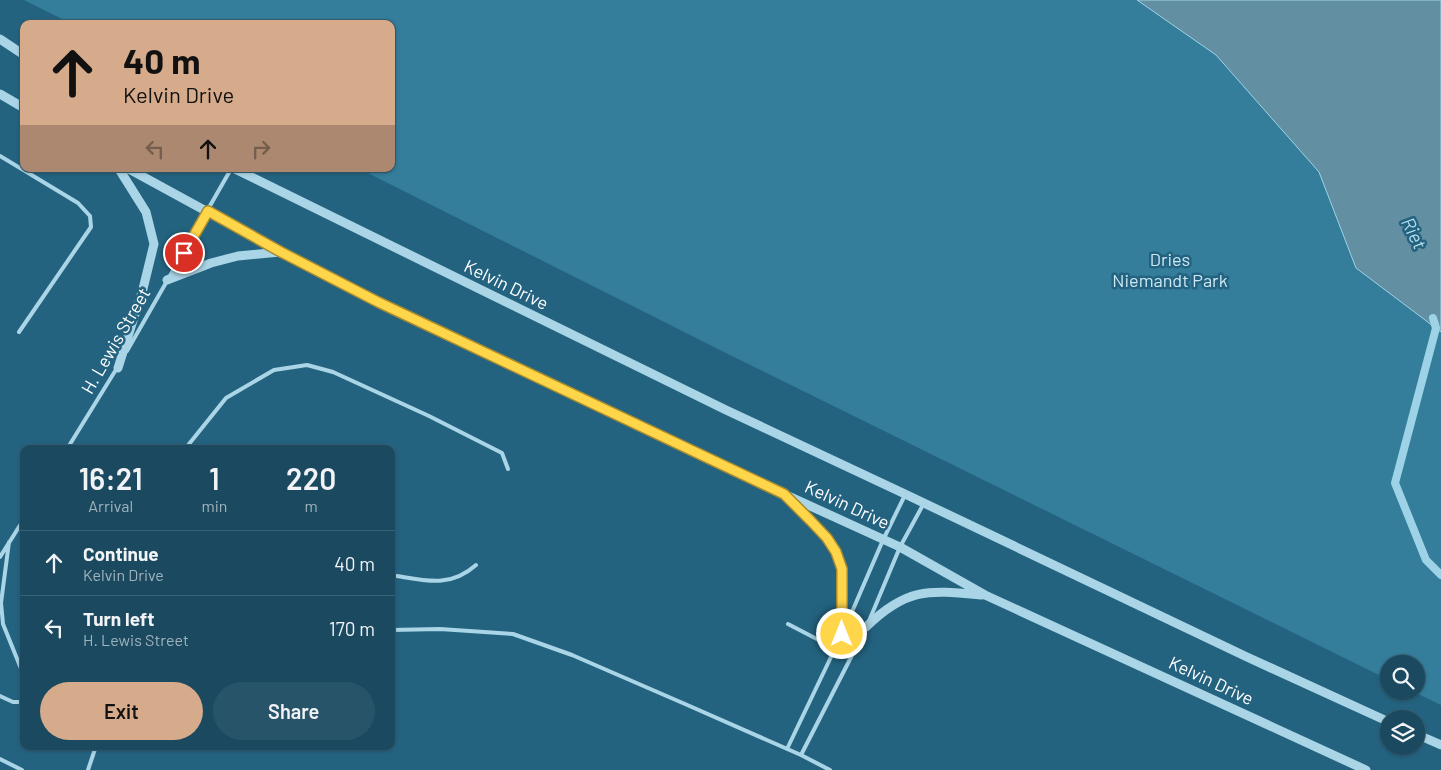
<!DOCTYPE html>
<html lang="en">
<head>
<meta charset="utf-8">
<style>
  :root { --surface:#1b4a60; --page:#285469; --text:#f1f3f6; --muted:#a0b3bd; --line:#396275; --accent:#d6ab8b }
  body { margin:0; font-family:Barlow,sans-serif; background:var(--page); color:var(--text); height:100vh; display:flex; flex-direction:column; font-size:19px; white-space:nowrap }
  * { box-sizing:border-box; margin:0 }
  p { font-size:16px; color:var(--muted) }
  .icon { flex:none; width:28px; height:28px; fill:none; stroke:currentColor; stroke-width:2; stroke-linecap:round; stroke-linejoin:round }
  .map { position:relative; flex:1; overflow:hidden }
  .details { position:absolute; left:20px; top:445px; width:375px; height:305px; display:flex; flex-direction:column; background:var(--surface); border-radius:10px; box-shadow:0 1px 4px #0004,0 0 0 1px var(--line) }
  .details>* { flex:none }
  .guide { position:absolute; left:20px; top:20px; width:375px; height:152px; border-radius:10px; box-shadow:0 1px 4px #0004,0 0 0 1px var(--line); background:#d6ab8b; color:#111; overflow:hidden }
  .controls { position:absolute; left:1380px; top:655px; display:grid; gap:10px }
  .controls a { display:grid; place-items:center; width:45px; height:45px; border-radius:50%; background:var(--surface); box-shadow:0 1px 4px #0004,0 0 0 1px var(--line); font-size:25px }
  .pin { position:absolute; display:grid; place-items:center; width:42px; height:42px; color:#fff; margin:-21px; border:2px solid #fff; border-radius:50%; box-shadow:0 1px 5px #0007 }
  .me { position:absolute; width:55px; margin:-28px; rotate:0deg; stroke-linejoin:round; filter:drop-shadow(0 0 4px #0008) }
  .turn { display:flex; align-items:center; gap:18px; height:105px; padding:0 20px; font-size:22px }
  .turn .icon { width:65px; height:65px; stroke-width:2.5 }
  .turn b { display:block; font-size:35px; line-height:42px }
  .lanes { display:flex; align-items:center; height:48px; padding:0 20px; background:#0003; justify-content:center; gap:25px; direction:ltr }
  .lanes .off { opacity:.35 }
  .eta { display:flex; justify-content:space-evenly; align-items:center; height:85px; text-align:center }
  .eta b { font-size:30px; font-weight:600; line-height:35px }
  .button { display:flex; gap:10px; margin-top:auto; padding:10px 20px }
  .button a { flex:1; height:58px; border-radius:30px; background:var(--accent); color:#111; font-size:20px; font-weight:600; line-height:58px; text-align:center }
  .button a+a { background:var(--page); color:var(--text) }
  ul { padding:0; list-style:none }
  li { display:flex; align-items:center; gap:15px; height:65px; padding:0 20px; border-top:1px solid var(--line) }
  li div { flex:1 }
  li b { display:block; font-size:19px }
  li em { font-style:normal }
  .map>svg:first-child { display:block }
  .green { fill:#347d9b }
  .water { fill:#628fa2; stroke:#9ed3e7 }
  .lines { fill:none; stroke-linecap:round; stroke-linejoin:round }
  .stream { stroke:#9ed3e7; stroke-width:8 }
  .service { stroke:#aad5e6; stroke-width:4 }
  .tertiary { stroke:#aad5e6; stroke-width:9 }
  .route-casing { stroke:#a68a30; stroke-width:12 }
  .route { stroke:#ffd54a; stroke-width:9 }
  .labels { text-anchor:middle; stroke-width:5; stroke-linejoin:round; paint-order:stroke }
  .park-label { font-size:18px; fill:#cde9f5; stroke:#246380 }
  .street-label { font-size:18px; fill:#fff; stroke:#246380 }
  .water-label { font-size:19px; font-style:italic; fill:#b5deee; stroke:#246380 }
</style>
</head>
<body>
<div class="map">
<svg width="1441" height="770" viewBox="0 0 1441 770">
  <rect width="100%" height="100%" fill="#246380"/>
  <!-- green -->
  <path class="green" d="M24,0H1441V705L1412,691H1416V664H1389V680L730,355L360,169H391V24H72Z"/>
  <!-- water -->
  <path class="water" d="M1137,0H1441V332L1356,268L1319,172L1216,55Z"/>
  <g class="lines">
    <!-- stream -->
    <path class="stream" d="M1433,318L1436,328L1395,483L1426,560L1441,575"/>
    <!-- service -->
    <path class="service" d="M0,156L78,203L90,216L91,227L19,332
      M127,351L231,169
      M67,449L117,368
      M185,449L226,398L274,370L307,365L333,372L429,416L502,453L508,469
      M9,542L1,603L3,624L24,676
      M0,557L24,519
      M391,575C424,580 449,589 476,565
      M869,621L900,547L924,503
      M788,624L836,649
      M845,628L883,540L905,495
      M391,630L440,629L513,634L572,655L685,704L801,755L830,770
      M0,696L13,702H24
      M787,749L842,634
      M801,755L866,628
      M0,759L22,770
      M88,770L96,746"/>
    <!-- tertiary -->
    <path class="tertiary" d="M0,39L24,55
      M0,94L24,108
      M129,169L281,252L378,302L784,494L900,547L985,595L1366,770
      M235,169L726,410L905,494L1247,657L1389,722
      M167,280L211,263L238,256L280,252
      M118,368L143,289L154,244L146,212L119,169
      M789,499L827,538L836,552L842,569V634
      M866,627C907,587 929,590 982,595
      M1416,734L1441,745"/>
  </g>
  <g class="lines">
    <!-- route casing -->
    <g class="route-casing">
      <path id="route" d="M184,253L208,211L281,252L378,302L784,494L810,520L827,538L836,552L842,569V634"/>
    </g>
    <!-- route -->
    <use href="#route" class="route"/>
  </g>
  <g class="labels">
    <!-- park labels -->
    <g class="park-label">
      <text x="1170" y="266">Dries<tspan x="1170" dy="21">Niemandt Park</tspan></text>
    </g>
    <!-- street labels -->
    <g class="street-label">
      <text transform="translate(506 285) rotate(26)" y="6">Kelvin Drive</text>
      <text transform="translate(116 341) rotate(-60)" y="6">H. Lewis Street</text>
      <text transform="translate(847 505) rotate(25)" y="6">Kelvin Drive</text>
      <text transform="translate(1211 681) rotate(25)" y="6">Kelvin Drive</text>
    </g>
    <!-- water labels -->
    <g class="water-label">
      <text transform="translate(1414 233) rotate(63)" y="7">Riet</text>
    </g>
  </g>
</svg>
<div class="controls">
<a><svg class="icon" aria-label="search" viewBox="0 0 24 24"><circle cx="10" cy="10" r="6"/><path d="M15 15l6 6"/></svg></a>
<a><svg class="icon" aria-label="layers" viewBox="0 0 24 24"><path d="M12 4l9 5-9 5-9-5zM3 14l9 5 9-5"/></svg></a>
</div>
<div class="pin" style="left:184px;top:253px;background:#d93025"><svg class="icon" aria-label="arrive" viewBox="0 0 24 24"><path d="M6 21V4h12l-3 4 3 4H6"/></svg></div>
<svg class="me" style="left:842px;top:634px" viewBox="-20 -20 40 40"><circle r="17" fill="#ffd54a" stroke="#fff" stroke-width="3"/><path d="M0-11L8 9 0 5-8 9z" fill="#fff"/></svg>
<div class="guide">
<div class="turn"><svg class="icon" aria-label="ahead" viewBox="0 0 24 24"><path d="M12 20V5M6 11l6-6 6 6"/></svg><div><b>40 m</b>Kelvin Drive</div></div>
<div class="lanes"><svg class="icon off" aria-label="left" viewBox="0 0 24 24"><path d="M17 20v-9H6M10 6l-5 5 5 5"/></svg><svg class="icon" aria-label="ahead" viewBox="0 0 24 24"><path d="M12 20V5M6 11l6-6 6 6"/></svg><svg class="icon off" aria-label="right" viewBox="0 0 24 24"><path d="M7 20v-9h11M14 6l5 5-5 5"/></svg></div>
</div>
<section class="details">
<div class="eta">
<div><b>16:21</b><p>Arrival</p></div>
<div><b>1</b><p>min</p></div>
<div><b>220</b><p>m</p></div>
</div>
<ul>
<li><svg class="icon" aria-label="ahead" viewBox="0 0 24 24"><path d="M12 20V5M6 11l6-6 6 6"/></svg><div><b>Continue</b><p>Kelvin Drive</p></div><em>40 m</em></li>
<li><svg class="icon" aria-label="left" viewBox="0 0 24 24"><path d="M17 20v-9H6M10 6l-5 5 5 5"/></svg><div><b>Turn left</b><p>H. Lewis Street</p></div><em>170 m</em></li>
</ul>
<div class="button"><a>Exit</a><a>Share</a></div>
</section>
</div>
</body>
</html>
